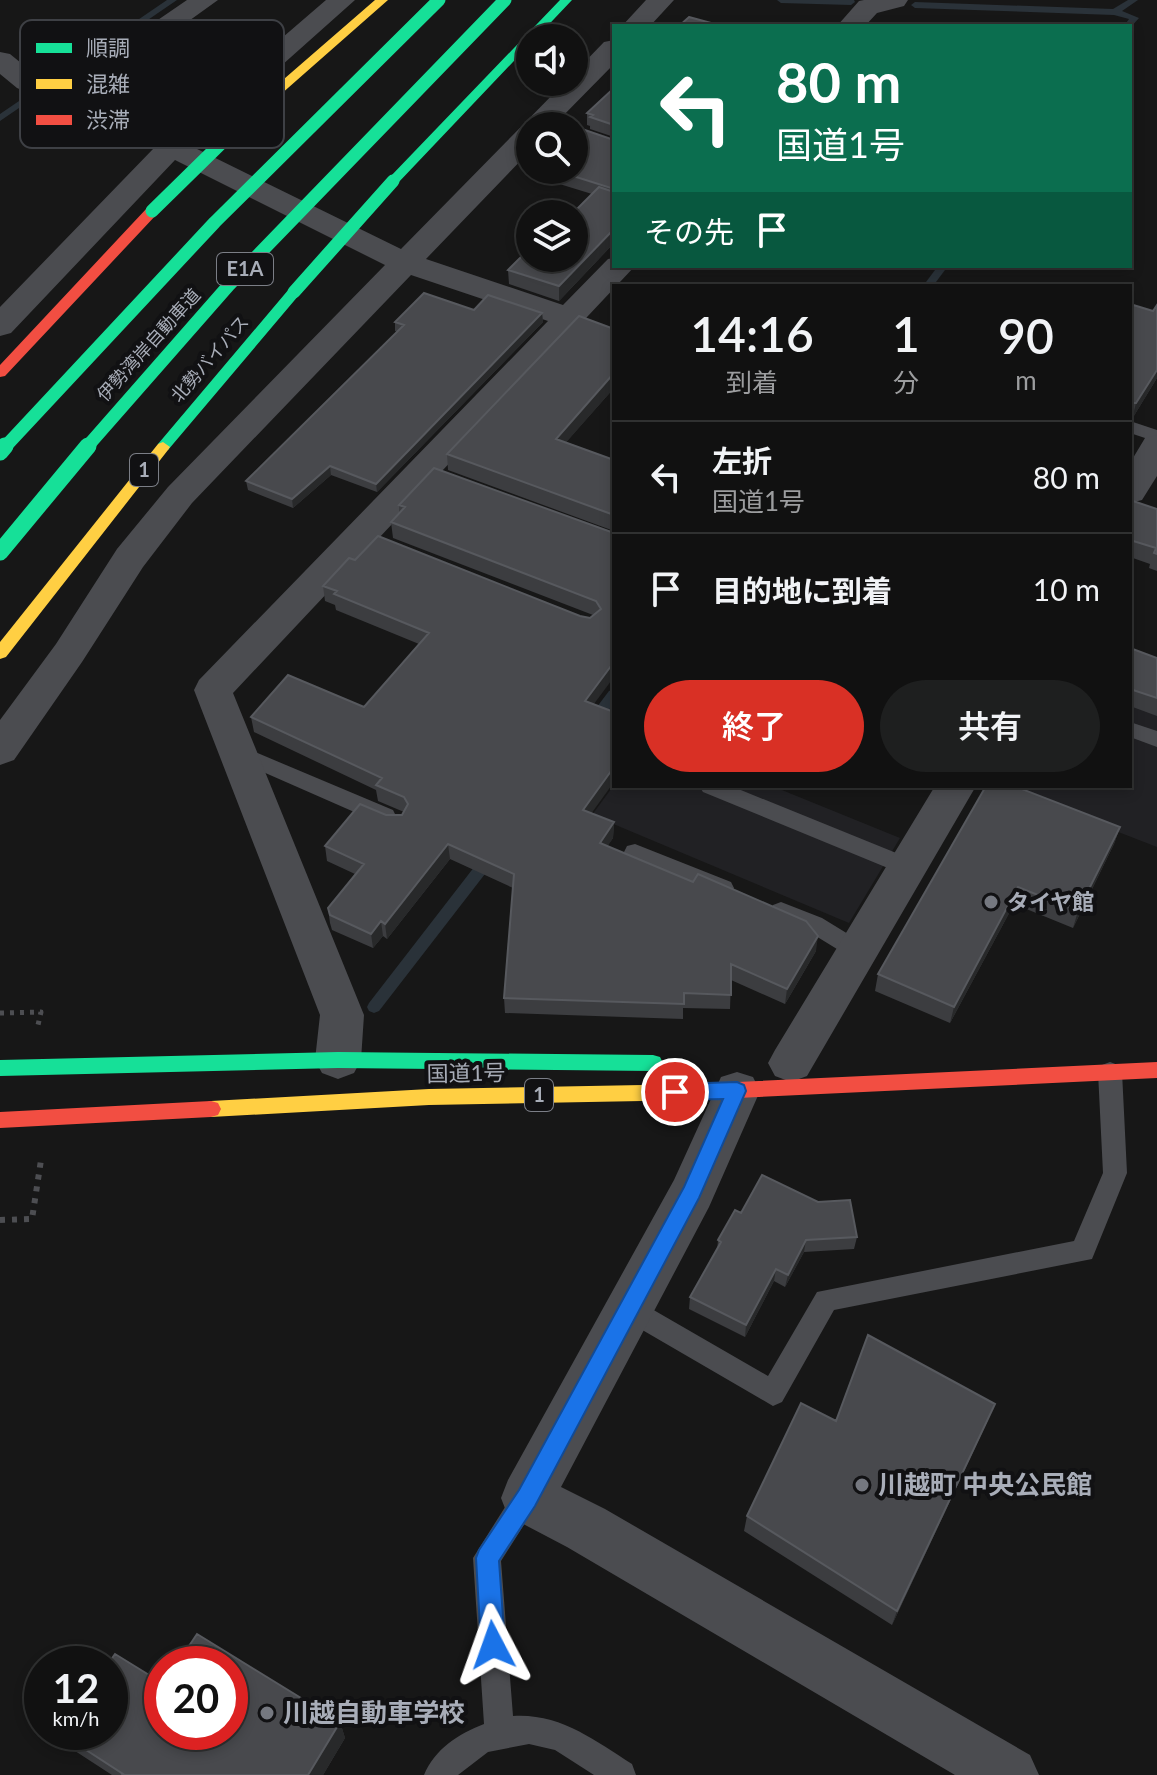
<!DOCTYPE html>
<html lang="ja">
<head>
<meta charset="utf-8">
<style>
  :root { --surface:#111; --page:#1e1f1f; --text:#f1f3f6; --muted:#9c9d9f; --line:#303131; --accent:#d93025 }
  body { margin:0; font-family:Lato,"Noto Sans JP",sans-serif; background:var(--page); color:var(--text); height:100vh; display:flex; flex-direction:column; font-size:30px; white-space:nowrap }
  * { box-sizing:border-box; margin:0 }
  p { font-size:26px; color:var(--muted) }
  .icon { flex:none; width:44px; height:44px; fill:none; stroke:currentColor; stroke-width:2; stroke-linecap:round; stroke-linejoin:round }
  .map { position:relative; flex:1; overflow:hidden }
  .sheet { position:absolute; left:612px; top:284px; width:520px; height:504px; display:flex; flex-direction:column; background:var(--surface); border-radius:0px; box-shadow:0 4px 12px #0003,0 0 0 2px var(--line) }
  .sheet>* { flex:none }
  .hud { position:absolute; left:612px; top:24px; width:520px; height:244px; border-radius:0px; box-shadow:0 4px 12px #0003,0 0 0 2px var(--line); background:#0b6e4f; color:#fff; overflow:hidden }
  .fabs { position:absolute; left:516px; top:24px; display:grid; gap:16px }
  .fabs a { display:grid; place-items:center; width:72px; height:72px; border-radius:50%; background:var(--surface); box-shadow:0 4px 12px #0003,0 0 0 2px var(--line); font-size:40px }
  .speed { position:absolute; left:24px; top:1646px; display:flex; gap:16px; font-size:40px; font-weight:700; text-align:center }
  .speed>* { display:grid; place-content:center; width:104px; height:104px; border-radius:50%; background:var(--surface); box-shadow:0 4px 12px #0003,0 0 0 2px var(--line); line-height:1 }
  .speed small { font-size:20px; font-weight:400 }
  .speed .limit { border:12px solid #d22; background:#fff; color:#111 }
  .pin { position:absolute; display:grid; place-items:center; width:68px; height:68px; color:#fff; margin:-34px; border:4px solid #fff; border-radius:50%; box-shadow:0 2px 8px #0007 }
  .me { position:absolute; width:88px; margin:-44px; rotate:356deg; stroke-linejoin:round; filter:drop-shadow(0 0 6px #0008) }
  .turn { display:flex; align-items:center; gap:28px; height:168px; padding:0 32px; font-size:36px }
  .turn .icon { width:104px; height:104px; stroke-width:2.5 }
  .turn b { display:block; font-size:56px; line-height:68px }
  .then { display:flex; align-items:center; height:76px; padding:0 32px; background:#0003; gap:16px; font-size:30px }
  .eta { display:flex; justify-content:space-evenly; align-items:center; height:136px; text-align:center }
  .eta b { font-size:48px; font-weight:600; line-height:56px }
  .button { display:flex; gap:16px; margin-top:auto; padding:16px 32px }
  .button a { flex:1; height:92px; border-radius:48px; background:var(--accent); color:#fff; font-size:32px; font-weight:600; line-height:92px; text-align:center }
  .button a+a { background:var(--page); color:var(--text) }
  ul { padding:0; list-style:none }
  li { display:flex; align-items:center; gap:24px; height:112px; padding:0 32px; border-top:2px solid var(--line) }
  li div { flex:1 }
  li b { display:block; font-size:30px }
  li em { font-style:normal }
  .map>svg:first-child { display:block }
  .built { fill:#212124 }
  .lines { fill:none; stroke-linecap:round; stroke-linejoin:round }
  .stream { fill:#2a3239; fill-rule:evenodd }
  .path-far1 { stroke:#4d4e52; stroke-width:5; stroke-dasharray:4 6; stroke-linecap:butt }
  .path { stroke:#4d4e52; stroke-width:6; stroke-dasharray:5 7; stroke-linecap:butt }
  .lane { fill:#4b4c50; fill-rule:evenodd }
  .street { fill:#4b4c50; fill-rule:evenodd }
  .fast { fill:#16e098; fill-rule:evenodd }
  .slow { fill:#ffcf43; fill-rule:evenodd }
  .jam { fill:#f24e42; fill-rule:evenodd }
  .fast-bridge-far1 { stroke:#16e098; stroke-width:13 }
  .fast-bridge { stroke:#16e098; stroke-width:17 }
  .wall { fill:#3c3d40 }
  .shaded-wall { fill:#28292a }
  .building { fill:#48494d; stroke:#57595e; stroke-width:2 }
  .route { fill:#1a73e8; stroke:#114b97; stroke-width:2 }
  .poi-dot { fill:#757880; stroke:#111113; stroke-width:3 }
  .labels { text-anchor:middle; stroke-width:8; stroke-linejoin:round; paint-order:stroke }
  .far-street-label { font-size:18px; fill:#a8adb8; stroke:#111113 }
  .shield { fill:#111113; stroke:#7b7e86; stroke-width:2 }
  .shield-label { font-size:20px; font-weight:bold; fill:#a8adb8 }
  .poi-label { font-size:22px; font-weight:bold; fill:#a8adb8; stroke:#111113; text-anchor:start }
  .street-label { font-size:22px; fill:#a8adb8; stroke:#111113 }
  .near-poi-label { font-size:26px; font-weight:bold; fill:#a8adb8; stroke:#111113; text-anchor:start }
  .key { fill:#111113; stroke:#3e4045; stroke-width:2 }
  .key-label { font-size:22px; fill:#a8adb8 }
</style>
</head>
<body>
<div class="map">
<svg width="1157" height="1775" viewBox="0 0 1157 1775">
  <rect width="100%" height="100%" fill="#171717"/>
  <!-- built -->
  <path class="built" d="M1130,659L1157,669V847L1000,786H1130Z
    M614,785L772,786L900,838L849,923L592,815Z"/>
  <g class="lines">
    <!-- stream -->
    <path class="stream" d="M167,0H177L0,121V114Z
      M777,0H854L855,2L851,5L781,3Z
      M1128,0H1138L1122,11L1139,18L1130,28V26H1124L1129,19L1114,15L915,8L911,5L915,2L1113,9Z
      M938,266H948L933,286H923Z
      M614,689V703L597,726H587L585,723L587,720L609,691Z
      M490,852L495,853L497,857L495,861L379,1011L374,1013L369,1011L367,1007L369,1003L485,853Z"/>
    <!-- path-far1 -->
    <path class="path-far1" d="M0,1013L41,1012L38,1025"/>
    <!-- path -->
    <path class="path" d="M0,1220L32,1219L41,1160"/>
    <!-- lane -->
    <path class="lane" d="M1130,421L1157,430V442L1130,433Z
      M1130,722L1157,731V747L1130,737Z
      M236,744L393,810L396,816L393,822H377L229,757L226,752L229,747Z
      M699,786H731L916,861L919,867L916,873L908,875L900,873L703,792Z
      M635,844L731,882L734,888L731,894L723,897L627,858L624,852L627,846Z
      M781,902L822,918L866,945L869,951L866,957L858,960L850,957L806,930L773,917L770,911L773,905Z
      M1110,1062L1118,1065L1122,1072L1127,1173L1092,1259L834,1310L782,1402L773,1406L620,1317L616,1309L620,1301L629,1297L638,1301L768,1376L817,1292L1074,1241L1103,1173L1098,1072L1102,1065Z
      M527,1485L537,1488L541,1498L501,1561L513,1716C560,1713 594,1740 632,1764L636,1775H594L555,1750L529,1744L488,1752L458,1775H424C435,1749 458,1734 484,1724L473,1558L517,1488Z"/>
    <!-- street -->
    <path class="street" d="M187,0H218L83,97L169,135L326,0H355L191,146L401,249L565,82H574V73L604,42L614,40V64L553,126H530V151L426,259L563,305L608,259L614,258V266H635L233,693L364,1015L361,1060L354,1073L338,1079L322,1073L315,1060L320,1015L194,690L199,680L548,321L411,275L192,503L143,567L82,662L14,760L0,765V720L56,644L117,549L168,487L385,265L175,160L11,333L0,336V307L153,149L17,88L0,74V52L10,54L37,76L60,87Z
      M646,0H674L650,26H622Z
      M864,0H908L904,6L877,13L865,26H837L859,1Z
      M1157,435V476L1142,500L1130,503V463L1145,438Z
      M935,786H976L807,1076L791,1082L775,1076L768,1063L775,1050Z
      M737,1072L753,1077L760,1091L709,1207L561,1487L605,1509L1030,1755L1039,1775H955L567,1547L508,1516L501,1498L508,1480L674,1180L721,1077Z"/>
    <!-- fast -->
    <path class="fast" d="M560,0H572L536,38H530V44L397,184H389V178Z
      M294,288L301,292L299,295L168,450H158V444L289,289Z
      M338,1052L653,1055L660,1057L663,1063L660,1069L653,1071L338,1068L0,1076V1060Z"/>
    <!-- slow -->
    <path class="slow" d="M375,0H388L255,117H247V111Z
      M163,442L170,447L168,450L6,657L0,659V642L158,444Z
      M696,1084L703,1086L706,1092L703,1098L696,1100L429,1105L211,1117L204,1115L201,1109L204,1103L211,1101L429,1089Z"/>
    <!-- jam -->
    <path class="jam" d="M152,207L158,211L157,214L5,376L0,377V365L147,208Z
      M1157,1062V1078L696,1100L689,1098L686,1092L689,1086L696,1084Z
      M211,1101L218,1103L221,1109L218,1115L211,1117L0,1128V1112Z"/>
    <!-- fast-bridge-far1 -->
    <path class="fast-bridge-far1" d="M152,211L251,114
      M294,292L393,181
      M4,448L215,222L439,0
      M86,448L229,285L505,0"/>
    <!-- fast-bridge -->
    <path class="fast-bridge" d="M0,452L5,446
      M0,552L88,446"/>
  </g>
  <!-- wall -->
  <path class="wall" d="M614,88V137L590,129V126L587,125V113Z
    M614,140V243L559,301L509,284L508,270L530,258L592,194L540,178V170H574Z
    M1130,304L1157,378L1132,419H1130Z
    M474,310L542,313L543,322L377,492L331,475L293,508L248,490L246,481L398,332L395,331V322Z
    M614,329V388L566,442L614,460V531L448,470L447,454Z
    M1130,500L1157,509V571L1149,568L1150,564L1130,557Z
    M399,505L614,533L593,704L591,813L614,822L613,838L607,846L816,951L785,1004L731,980L730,1009L683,1008V1019L505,1013L504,998L513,888L450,859L387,939L383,936L373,948L332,930L330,923L328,908L355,874L327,861L325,846L386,815H402L404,812L378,801L376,790L254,732L251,717L364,707L419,644L336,610L335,605L325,601L323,586L355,560L580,616L590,618L593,615L393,538L391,522L399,513Z
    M1130,648L1157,658V716L1130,706Z
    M986,786L1120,827L1114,844L1073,928L1014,904L950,1023L875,991L878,974Z
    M741,1213L857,1237L854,1249L804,1252L785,1287L774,1281L745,1337L689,1309L690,1297L717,1251L718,1240Z
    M988,1420L892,1625L744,1531L747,1516L836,1421Z
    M340,1722L345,1738L323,1775H112L72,1749L60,1733L162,1732Z"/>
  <!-- shaded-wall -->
  <path class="shaded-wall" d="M614,229V243L559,301V286Z
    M542,313L543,322L377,492L376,484Z
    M1157,370V378L1132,419L1136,403Z
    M614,373V388L556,454V439Z
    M330,466L331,475L293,508L292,499Z
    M614,662V677L585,716V701Z
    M614,767V782L583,825V810Z
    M614,822L613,838L600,858V843Z
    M1120,827L1114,844L1073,928L1078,911Z
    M448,844L450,859L387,939L385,924Z
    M1018,887L1014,904L950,1023L954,1007Z
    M381,921L383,936L373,948L371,934Z
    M818,936L816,951L785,1004L787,989Z
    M806,1240L804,1252L785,1287L788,1275Z
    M776,1269L774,1281L745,1337L746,1325Z
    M995,1404L988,1420L892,1625L897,1611Z
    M340,1722L345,1738L323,1775H308Z"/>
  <!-- building -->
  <path class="building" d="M689,17L722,26H679Z
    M614,88V125L590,117L593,115L587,113Z
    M579,128L614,140V189L554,170H574V133Z
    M599,187L614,192V229L559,286L508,270L530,248V258H574V214H572Z
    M424,293L474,310L488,295L542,313L376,484L330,466L292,499L246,481L404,325L395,322Z
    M1130,304L1153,311L1157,305V370L1136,403H1132L1130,413Z
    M579,316L614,329V373L556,439L614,460V515L447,454Z
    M434,468L614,533V662L585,701L614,712V767L583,810L614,822L600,843L693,882L698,874L806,921L818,936L787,989L731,964V995L684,993V1004L504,998L514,874L448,844L385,924L381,921L371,934L330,915L328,908L364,864L325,846L360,804L386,815H402L408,804L404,797L376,785L382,778L251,717L288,675L364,707L429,633L334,594L337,591L323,586L349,558L355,560L378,536L580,616L590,618L601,609L596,601L391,522L405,507L399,505Z
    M1130,500L1157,509V554L1154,553L1156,548L1130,540Z
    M1130,648L1157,658V698L1130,689Z
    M986,786H1014L1120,827L1078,911L1018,887L954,1007L878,974Z
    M762,1175L818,1202L850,1200L857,1237L806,1240L788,1275L776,1269L746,1325L690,1297L721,1242L718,1240L735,1210L741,1213Z
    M868,1335L995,1404L897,1611L747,1516L801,1403L836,1421Z
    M197,1634L340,1722L308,1775H122L123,1774L60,1733L110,1732V1664H108L115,1654L162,1683V1732H230V1664H177Z"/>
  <!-- route -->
  <path class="route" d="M737,1082L744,1085L746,1091L699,1198L535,1506L499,1561L505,1645L502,1653L493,1657L485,1653L481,1645L476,1558L479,1550L519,1490L684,1187L723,1099L675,1100L668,1098L665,1092L668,1086L675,1084Z"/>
  <!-- markers -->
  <g class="poi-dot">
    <circle cx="991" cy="902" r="8"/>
    <circle cx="862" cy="1485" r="8"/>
    <circle cx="267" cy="1713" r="8"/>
  </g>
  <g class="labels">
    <!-- far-street labels -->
    <g class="far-street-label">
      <text transform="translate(149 345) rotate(-48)" y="6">伊勢湾岸自動車道</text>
      <text transform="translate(210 359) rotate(-49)" y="6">北勢バイパス</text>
    </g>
    <!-- shield labels -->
    <g class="shield">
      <rect x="217" y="253" width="56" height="32" rx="6"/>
      <rect x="130" y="454" width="28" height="32" rx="6"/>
      <rect x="525" y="1079" width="28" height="32" rx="6"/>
    </g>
    <g class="shield-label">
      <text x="245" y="276">E1A</text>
      <text x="144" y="477">1</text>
      <text x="539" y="1102">1</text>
    </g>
    <!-- poi labels -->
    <g class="poi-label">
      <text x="1007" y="910">タイヤ館</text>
    </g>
    <!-- street labels -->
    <g class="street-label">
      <text transform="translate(466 1073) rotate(-1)" y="8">国道1号</text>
    </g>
    <!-- near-poi labels -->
    <g class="near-poi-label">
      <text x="878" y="1494">川越町 中央公民館</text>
      <text x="283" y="1722">川越自動車学校</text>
    </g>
  </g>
  <!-- legend -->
  <rect x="20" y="20" width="264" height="128" rx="12" class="key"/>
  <rect x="36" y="43" width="36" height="10" fill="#16e098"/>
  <rect x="36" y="79" width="36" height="10" fill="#ffcf43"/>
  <rect x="36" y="115" width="36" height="10" fill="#f24e42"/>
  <g class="key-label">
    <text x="86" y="56">順調</text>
    <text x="86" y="92">混雑</text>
    <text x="86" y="128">渋滞</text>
  </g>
</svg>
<div class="fabs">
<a><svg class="icon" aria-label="sound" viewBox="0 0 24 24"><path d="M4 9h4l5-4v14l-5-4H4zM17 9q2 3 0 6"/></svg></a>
<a><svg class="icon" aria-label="search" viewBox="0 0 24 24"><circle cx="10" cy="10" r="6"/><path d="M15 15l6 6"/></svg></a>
<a><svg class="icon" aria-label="layers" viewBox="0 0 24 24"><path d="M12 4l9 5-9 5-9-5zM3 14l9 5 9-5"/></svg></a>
</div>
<div class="speed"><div>12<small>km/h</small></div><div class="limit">20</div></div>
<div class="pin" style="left:675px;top:1092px;background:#d93025"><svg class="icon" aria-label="arrive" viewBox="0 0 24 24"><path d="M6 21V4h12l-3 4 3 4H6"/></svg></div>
<svg class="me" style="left:493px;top:1645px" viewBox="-20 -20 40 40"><path d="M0-17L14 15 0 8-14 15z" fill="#1a73e8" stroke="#fff" stroke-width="4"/></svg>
<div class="hud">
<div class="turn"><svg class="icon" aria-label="left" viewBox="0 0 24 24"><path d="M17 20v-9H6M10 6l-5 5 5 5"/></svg><div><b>80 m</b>国道1号</div></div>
<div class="then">その先<svg class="icon" aria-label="arrive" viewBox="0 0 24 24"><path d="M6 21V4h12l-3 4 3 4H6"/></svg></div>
</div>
<section class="sheet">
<div class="eta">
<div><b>14:16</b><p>到着</p></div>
<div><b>1</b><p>分</p></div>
<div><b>90</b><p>m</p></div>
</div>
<ul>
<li><svg class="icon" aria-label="left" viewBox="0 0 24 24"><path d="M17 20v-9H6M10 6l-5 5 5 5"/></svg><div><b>左折</b><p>国道1号</p></div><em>80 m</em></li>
<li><svg class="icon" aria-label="arrive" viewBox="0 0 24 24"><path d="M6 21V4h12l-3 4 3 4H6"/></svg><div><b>目的地に到着</b></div><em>10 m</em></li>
</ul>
<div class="button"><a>終了</a><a>共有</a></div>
</section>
</div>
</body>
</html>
